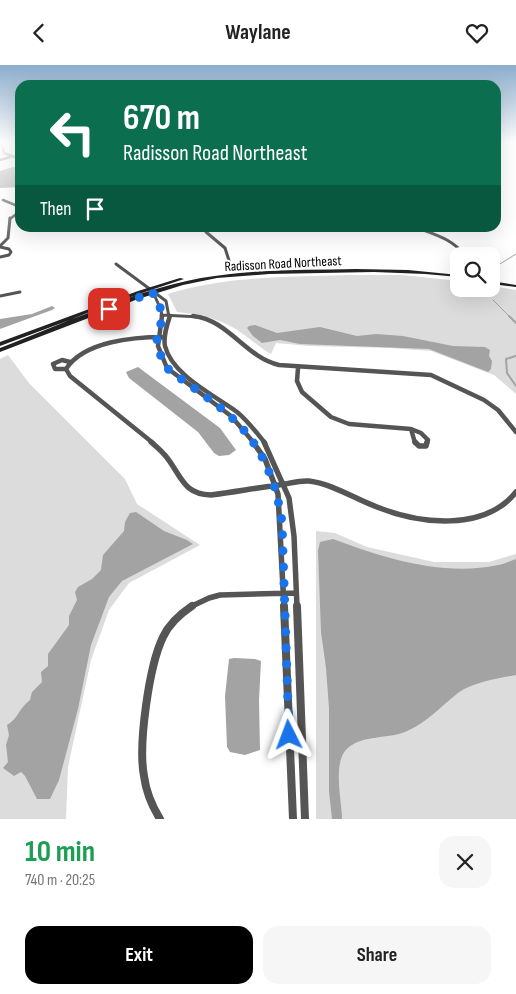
<!DOCTYPE html>
<html lang="en">
<head>
<meta charset="utf-8">
<style>
  :root { --surface:#fff; --page:#f6f6f6; --text:#222; --muted:#767676; --accent:#000 }
  body { margin:0; font-family:"Sofia Sans Condensed",sans-serif; background:var(--page); color:var(--text); height:100vh; display:flex; flex-direction:column; font-size:19px; white-space:nowrap }
  * { box-sizing:border-box; margin:0 }
  p { font-size:16px; color:var(--muted) }
  .icon { flex:none; width:28px; height:28px; fill:none; stroke:currentColor; stroke-width:2; stroke-linecap:round; stroke-linejoin:round }
  .map { position:relative; height:754px; overflow:hidden }
  .sheet { display:flex; flex-direction:column; background:var(--surface); flex:1 }
  .sheet>* { flex:none }
  .top-card { position:absolute; left:15px; top:15px; width:486px; height:152px; border-radius:15px; box-shadow:0 5px 20px #0002; background:#0b6e4f; color:#fff; overflow:hidden }
  .buttons { position:absolute; left:450px; top:182px; display:grid; gap:10px }
  .buttons a { display:grid; place-items:center; width:50px; height:50px; border-radius:10px; background:var(--surface); box-shadow:0 5px 20px #0002; font-size:25px }
  .pin { position:absolute; display:grid; place-items:center; width:42px; height:42px; color:#fff; margin:-21px; border-radius:10px; box-shadow:0 2px 8px #0006 }
  .me { position:absolute; width:55px; margin:-28px; rotate:357deg; stroke-linejoin:round; filter:drop-shadow(0 0 4px #0008) }
  .turn { display:flex; align-items:center; gap:18px; height:105px; padding:0 25px; font-size:22px }
  .turn .icon { width:65px; height:65px; stroke-width:2.5 }
  .turn b { display:block; font-size:35px; line-height:42px }
  .then { display:flex; align-items:center; height:48px; padding:0 25px; background:#0003; gap:10px; font-size:19px }
  .round { display:grid; place-items:center; flex:none; width:52px; height:52px; border-radius:15px; background:var(--page) }
  .headline { display:flex; align-items:center; justify-content:space-between; height:85px; padding:0 25px }
  h1 { font-size:30px; font-weight:700; line-height:38px; color:#1e9e55 }
  .cta { display:flex; gap:10px; margin-top:auto; padding:10px 25px }
  .cta a { flex:1; height:58px; border-radius:15px; background:var(--accent); color:#fff; font-size:20px; font-weight:700; line-height:58px; text-align:center }
  .cta a+a { background:var(--page); color:var(--text) }
  header { display:flex; justify-content:space-between; align-items:center; height:65px; padding:0 25px; background:var(--surface); font-size:22px; font-weight:700 }
  .map>svg:first-child { display:block }
  .green { fill:#dcdcdc }
  .water { fill:#a3a3a3 }
  .lines { fill:none; stroke-linecap:round; stroke-linejoin:round }
  .stream-far1 { stroke:#a3a3a3; stroke-width:1 }
  .stream { stroke:#a3a3a3; stroke-width:2 }
  .minor-far4 { stroke:#555; stroke-width:2.5 }
  .minor-far3 { stroke:#555; stroke-width:3 }
  .minor-far2 { stroke:#555; stroke-width:4.5 }
  .minor-far1 { stroke:#555; stroke-width:5.5 }
  .minor { stroke:#555; stroke-width:8 }
  .secondary { fill:#222; fill-rule:evenodd }
  .route { stroke:#1a73e8; stroke-width:9; stroke-dasharray:0 16.2 }
  .labels { text-anchor:middle; stroke-width:4; stroke-linejoin:round; paint-order:stroke }
  .far-street-label { font-size:14px; fill:#000; stroke:#fff }
</style>
</head>
<body>
<header><svg class="icon" aria-label="back" viewBox="0 0 24 24"><path d="M15 5l-7 7 7 7"/></svg>Waylane<svg class="icon" aria-label="heart" viewBox="0 0 24 24"><path d="M12 20l-8-8c-3-5 5-10 8-4 3-6 11-1 8 4z"/></svg></header>
<div class="map">
<svg width="516" height="754" viewBox="0 0 516 754">
  <rect width="100%" height="100%" fill="#fff"/>
  <!-- green -->
  <path class="green" d="M348,210H402L459,216V224H491V221L516,225V329L494,310L431,286L390,283L309,281L276,278L271,289C260,283 253,276 243,269C223,254 200,249 177,247L168,229C227,211 287,212 348,210Z
    M8,290L29,318L125,414L137,439L200,480L129,518L109,545L91,595L68,702L66,754H0V294Z
    M316,466L335,468L367,482L434,497H489L516,489V754H316Z"/>
  <!-- water -->
  <path class="water" d="M13,102H20V122L0,123V106Z
    M52,241L55,243L52,245L0,264V254L32,249Z
    M255,260L277,268L320,262L357,271L376,269L403,271L453,281L485,282L490,285L489,291L492,296L491,304L488,307L429,284L300,279L280,275L262,278L253,271L247,263L249,261Z
    M138,302L220,363L236,385L229,390L219,391L214,388L198,367L129,313L126,307Z
    M136,447L164,466L187,475L193,479L122,516L109,532L91,580L78,644L59,715L50,734H37L25,711L21,707L14,711L3,703L8,697L6,680L9,670L7,660C18,654 19,643 30,635L32,627L42,617L41,607L48,601V589L69,560V551L77,535L75,527L78,522L92,514L101,505L103,490L124,466L125,457L130,448Z
    M333,474C384,493 443,512 498,500C504,499 510,496 516,494V610C499,613 471,618 458,628C440,642 425,660 402,668C385,674 358,670 345,686C333,702 342,736 342,754H332L329,726V643L326,603L321,567L318,486L320,477Z
    M234,593L255,594L261,596L259,635L260,685L245,690L230,687L227,682L225,631L229,594Z"/>
  <g class="lines">
    <!-- stream-far1 -->
    <path class="stream-far1" d="M495,202L516,189
      M493,235L510,252"/>
    <!-- stream -->
    <path class="stream" d="M509,251L516,258
      M516,291L506,294L507,308L516,321"/>
    <!-- minor-far4 -->
    <path class="minor-far4" d="M1,78L4,88L20,94
      M0,95L10,92
      M3,135L20,142
      M10,154L20,146"/>
    <!-- minor-far3 -->
    <path class="minor-far3" d="M415,162C433,169 454,174 465,191
      M206,167L225,183L232,205
      M0,181L8,173L10,153
      M0,182L9,184L11,187L9,190L0,192
      M116,199L166,236L169,252
      M153,227L161,245L162,252
      M0,231L20,227
      M161,250L201,252"/>
    <!-- minor-far2 -->
    <path class="minor-far2" d="M162,251L158,281L167,303L231,351L254,378
      M170,251C167,260 163,271 165,281C172,310 214,330 237,347C248,356 256,367 265,378
      M193,251C229,255 245,292 279,300L431,310L484,335L498,345L516,367
      M298,303L297,316L302,327L331,352L349,359L411,364
      M66,304H55L53,299L62,295L70,297
      M153,378L70,311L66,304C84,276 134,272 164,272
      M415,378L411,364L421,368L428,375L427,378"/>
    <!-- minor-far1 -->
    <path class="minor-far1" d="M151,377C157,382 163,387 168,394C182,413 184,429 211,430C234,427 256,423 279,420C288,419 300,415 309,416C333,419 355,434 377,442C419,459 484,467 516,427
      M253,377L265,394L278,429L284,542
      M264,377L289,433L294,471L297,542
      M415,377L419,381H426L427,377
      M190,542L209,533L220,530L295,528"/>
    <!-- minor -->
    <path class="minor" d="M284,541L293,754
      M297,541L305,754
      M160,754C152,741 146,727 144,711C138,680 149,601 163,572C169,559 180,549 192,541"/>
    <!-- secondary -->
    <path class="secondary" d="M356,204L408,205L459,210V212L425,209L374,207L269,209L217,213L183,220L138,234L0,287V283C66,258 131,226 201,213C252,204 305,205 356,204Z
      M180,213L184,214L142,228L0,281V277L138,226Z
      M491,216L516,220V222L491,219Z"/>
  </g>
  <!-- sky -->
  <linearGradient id="sky" x2="0" y2="1"><stop stop-color="#8cadcc"/><stop offset="0.42" stop-color="#fff"/><stop offset="1" stop-color="#fff" stop-opacity="0"/></linearGradient>
  <rect width="516" height="184" fill="url(#sky)"/>
  <g class="lines">
    <!-- route -->
    <path class="route" d="M109,244L153,227C153,235 159,238 161,245C164,258 158,262 157,273C157,284 162,294 167,303C188,320 212,334 231,352C262,380 276,416 282,457L289,670"/>
  </g>
  <g class="labels">
    <!-- far-street labels -->
    <g class="far-street-label">
      <text transform="translate(283 198) rotate(-3)" y="5">Radisson Road Northeast</text>
    </g>
  </g>
</svg>
<div class="buttons">
<a><svg class="icon" aria-label="search" viewBox="0 0 24 24"><circle cx="10" cy="10" r="6"/><path d="M15 15l6 6"/></svg></a>
</div>
<div class="pin" style="left:109px;top:244px;background:#d93025"><svg class="icon" aria-label="arrive" viewBox="0 0 24 24"><path d="M6 21V4h12l-3 4 3 4H6"/></svg></div>
<svg class="me" style="left:289px;top:670px" viewBox="-20 -20 40 40"><path d="M0-17L14 15 0 8-14 15z" fill="#1a73e8" stroke="#fff" stroke-width="4"/></svg>
<div class="top-card">
<div class="turn"><svg class="icon" aria-label="left" viewBox="0 0 24 24"><path d="M17 20v-9H6M10 6l-5 5 5 5"/></svg><div><b>670 m</b>Radisson Road Northeast</div></div>
<div class="then">Then<svg class="icon" aria-label="arrive" viewBox="0 0 24 24"><path d="M6 21V4h12l-3 4 3 4H6"/></svg></div>
</div>
</div>
<section class="sheet">
<div class="headline"><div><h1>10 min</h1><p>740 m · 20:25</p></div><a class="round"><svg class="icon" aria-label="close" viewBox="0 0 24 24"><path d="M6 6l12 12M18 6L6 18"/></svg></a></div>
<div class="cta"><a>Exit</a><a>Share</a></div>
</section>
</body>
</html>
